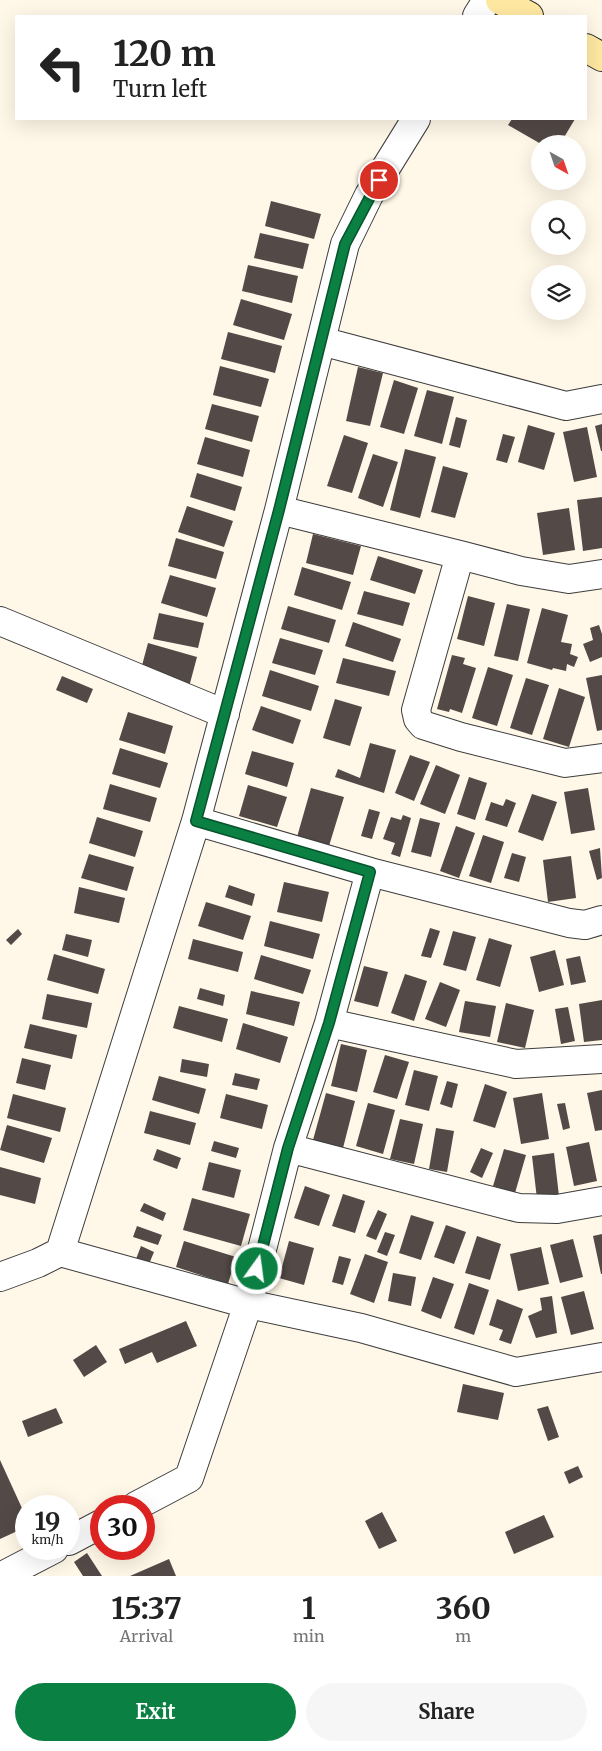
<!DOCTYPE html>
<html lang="en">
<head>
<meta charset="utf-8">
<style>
  :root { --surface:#fff; --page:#f6f6f6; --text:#222; --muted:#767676; --accent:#0b8043 }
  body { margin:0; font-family:Merriweather,serif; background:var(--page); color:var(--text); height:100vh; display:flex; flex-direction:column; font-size:19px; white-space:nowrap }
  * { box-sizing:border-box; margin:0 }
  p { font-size:16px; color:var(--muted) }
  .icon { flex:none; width:28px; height:28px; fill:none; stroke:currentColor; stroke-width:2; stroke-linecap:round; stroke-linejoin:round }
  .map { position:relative; height:1576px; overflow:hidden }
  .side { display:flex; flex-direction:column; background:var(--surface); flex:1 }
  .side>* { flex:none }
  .hud { position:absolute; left:15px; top:15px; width:572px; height:105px; border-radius:0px; box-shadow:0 5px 20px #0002; background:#fff; color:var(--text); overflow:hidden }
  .needle { width:32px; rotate:140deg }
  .buttons { position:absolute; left:531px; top:135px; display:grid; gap:10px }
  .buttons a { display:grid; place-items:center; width:55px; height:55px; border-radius:50%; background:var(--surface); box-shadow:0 5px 20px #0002; font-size:25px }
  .speed { position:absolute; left:15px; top:1495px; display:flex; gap:10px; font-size:25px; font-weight:700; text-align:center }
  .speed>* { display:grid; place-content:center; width:65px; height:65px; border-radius:50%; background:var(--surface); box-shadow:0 5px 20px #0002; line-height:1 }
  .speed small { font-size:12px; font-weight:400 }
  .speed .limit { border:8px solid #d22; background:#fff; color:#111 }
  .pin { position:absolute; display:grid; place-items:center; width:42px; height:42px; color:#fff; margin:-21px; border:2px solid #fff; border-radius:50%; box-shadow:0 1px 5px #0007 }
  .me { position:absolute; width:55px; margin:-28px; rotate:14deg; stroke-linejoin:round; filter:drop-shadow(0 0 4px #0008) }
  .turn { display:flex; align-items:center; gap:18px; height:105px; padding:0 15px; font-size:22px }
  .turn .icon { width:65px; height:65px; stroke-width:2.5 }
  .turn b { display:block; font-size:35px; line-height:42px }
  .eta { display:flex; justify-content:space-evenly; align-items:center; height:85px; text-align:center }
  .eta b { font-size:30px; font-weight:700; line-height:35px }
  .action { display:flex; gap:10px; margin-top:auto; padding:10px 15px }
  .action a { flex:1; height:58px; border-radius:30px; background:var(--accent); color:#fff; font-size:20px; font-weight:700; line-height:58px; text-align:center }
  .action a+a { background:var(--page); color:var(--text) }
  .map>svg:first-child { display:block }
  .building { fill:#534946 }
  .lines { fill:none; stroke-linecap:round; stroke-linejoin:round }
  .street-casing { stroke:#3d3d3d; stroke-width:30 }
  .secondary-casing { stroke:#2c2c2c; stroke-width:30 }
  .street { stroke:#fff; stroke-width:28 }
  .secondary { stroke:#ffe9a2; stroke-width:28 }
  .route-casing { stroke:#07532c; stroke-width:12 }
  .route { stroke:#0b8043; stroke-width:9 }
</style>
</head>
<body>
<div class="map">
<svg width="602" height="1576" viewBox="0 0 602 1576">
  <rect width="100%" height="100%" fill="#fff7e7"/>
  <!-- building -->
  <path class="building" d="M512,119H575L560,144H541L508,125Z
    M271,201L321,214L314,239L265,226Z
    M260,233L309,244L303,269L254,258Z
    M248,265L298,276L292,303L242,291Z
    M241,299L292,314L284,340L233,325Z
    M228,332L282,346L275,373L221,359Z
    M220,366L269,379L261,407L213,395Z
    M358,367L383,373L370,426L346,421Z
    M394,380L418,388L404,434L380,427Z
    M427,390L454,397L442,444L414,436Z
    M212,404L259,416L252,442L205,429Z
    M456,417L467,420L460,448L449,445Z
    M602,424V451H601L595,426Z
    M528,425L555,433L544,470L518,462Z
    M587,427L597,477L574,482L563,432Z
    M503,434L515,437L507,463L496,460Z
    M344,435L368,443L352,493L327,486Z
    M205,437L250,450L243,477L197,464Z
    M405,449L436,457L420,518L390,510Z
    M373,454L398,462L383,507L358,498Z
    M443,466L468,473L455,518L431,512Z
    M197,473L242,487L235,511L190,497Z
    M602,497V548L583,551L577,500Z
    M187,506L233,521L224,547L178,532Z
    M569,508L575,550L543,555L537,513Z
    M313,534L361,546L353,575L306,563Z
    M176,538L224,552L216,579L168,566Z
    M378,556L423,570L415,594L370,580Z
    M302,567L351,582L342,610L294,595Z
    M170,575L216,588L207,617L161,603Z
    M364,591L410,603L403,626L357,614Z
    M468,596L495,603L484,646L457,639Z
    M507,604L530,609L518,661L494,656Z
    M288,606L336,620L329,643L281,629Z
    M542,608L568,615L561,642L572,644L570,654L578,657L574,667L567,664L566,671L553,668L552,670L527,663Z
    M159,613L204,623L198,648L153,639Z
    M353,622L401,639L393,662L345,646Z
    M599,625L602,634V657L590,662L583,644L593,640L590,628Z
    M280,638L323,650L315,675L272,663Z
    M148,643L197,657L189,687L140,673Z
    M452,655L465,658L463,664L476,668L462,713L450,709L449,712L437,709Z
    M343,658L396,671L389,696L336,683Z
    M488,667L513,675L497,726L472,718Z
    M270,670L319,686L311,711L262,696Z
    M602,675V730L597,731L586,678Z
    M62,676L93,689L87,703L56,690Z
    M526,678L549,685L532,735L510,728Z
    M559,688L585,697L569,747L543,739Z
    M335,699L362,707L350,746L323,738Z
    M261,706L301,720L293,744L252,730Z
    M128,712L173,726L165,754L119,740Z
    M370,743L396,750L384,793L335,777L338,769L360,778Z
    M120,748L168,763L160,788L112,774Z
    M252,751L294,763L287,787L245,774Z
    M410,755L430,762L414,801L395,793Z
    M436,765L460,775L445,814L420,804Z
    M469,777L487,783L475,820L457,814Z
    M110,784L157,798L150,822L103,809Z
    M248,785L287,797L277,827L239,816Z
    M311,788L344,797L329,846L297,837Z
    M588,788L595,830L571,834L564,792Z
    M532,794L557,802L543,841L518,832Z
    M506,799L516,803L507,827L485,820L491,802L503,806Z
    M369,809L380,812L372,839L361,836Z
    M403,815L411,818L400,857L391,854L395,843L383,839L391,817L401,820Z
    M97,817L143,831L135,857L89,843Z
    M420,818L440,823L431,857L411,852Z
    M456,826L475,833L459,878L440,871Z
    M483,835L504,842L491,883L469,876Z
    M600,848L602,878L597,880L589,851Z
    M512,853L526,857L519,882L504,878Z
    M89,854L134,867L127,891L81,878Z
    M571,856L576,898L548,902L543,860Z
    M284,882L329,892L322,922L277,912Z
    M229,885L255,894L252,906L225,897Z
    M79,887L125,898L119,923L74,913Z
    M206,902L251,916L243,940L198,926Z
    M270,921L320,934L313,959L264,946Z
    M430,928L440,931L431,958L421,956Z
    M18,929L22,934L11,945L6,940Z
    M453,931L476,937L466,971L443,965Z
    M66,934L92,940L88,957L62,950Z
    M489,938L512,945L500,987L476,980Z
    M193,939L243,952L238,972L188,959Z
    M555,950L564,985L539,992L530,957Z
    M54,954L105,969L98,994L47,980Z
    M261,955L311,970L303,994L254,979Z
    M580,956L586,982L571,985L566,959Z
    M364,966L388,972L378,1007L354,1001Z
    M405,974L427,981L414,1021L391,1013Z
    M440,982L460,990L446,1027L425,1019Z
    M200,988L225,995L223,1006L197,999Z
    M251,991L300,1002L294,1026L246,1014Z
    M47,994L92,1003L87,1028L42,1019Z
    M602,1000V1040L584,1042L579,1004Z
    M465,1001L496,1006L490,1037L459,1032Z
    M506,1003L534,1010L525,1048L497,1042Z
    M179,1006L228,1019L222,1042L173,1028Z
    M568,1007L575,1041L561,1044L555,1009Z
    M243,1023L288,1037L280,1063L236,1049Z
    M30,1024L77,1035L72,1059L24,1048Z
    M341,1044L367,1050L357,1092L331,1086Z
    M385,1055L409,1062L397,1099L373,1092Z
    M22,1058L51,1065L45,1090L16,1083Z
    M182,1059L209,1064L207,1077L180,1072Z
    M414,1070L438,1076L429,1111L405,1105Z
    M235,1073L260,1079L257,1090L232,1085Z
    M159,1076L206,1089L199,1114L152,1100Z
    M447,1081L458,1084L452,1108L440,1104Z
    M485,1084L507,1092L495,1128L473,1121Z
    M602,1090V1130L595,1131L587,1093Z
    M326,1093L355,1101L343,1148L313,1140Z
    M542,1093L549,1139L521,1144L513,1098Z
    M13,1094L66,1108L60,1132L7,1118Z
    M226,1094L268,1105L262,1129L220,1118Z
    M368,1103L395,1110L383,1154L356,1146Z
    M565,1103L570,1128L563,1130L557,1104Z
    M150,1111L196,1123L190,1145L144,1133Z
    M400,1119L423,1124L414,1164L390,1159Z
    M7,1125L52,1138L44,1163L0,1150Z
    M436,1128L454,1131L447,1172L429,1169Z
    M214,1141L239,1148L236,1158L211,1151Z
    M589,1142L597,1181L574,1186L566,1147Z
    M481,1148L493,1153L482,1178L470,1172Z
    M157,1149L181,1158L177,1169L153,1160Z
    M504,1149L526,1155L515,1193L493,1186Z
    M554,1153L559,1196L537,1199L532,1156Z
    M209,1162L241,1170L234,1198L202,1190Z
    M0,1167L41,1178L35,1204L0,1195Z
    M305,1186L330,1195L319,1226L294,1218Z
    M343,1194L365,1201L355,1233L332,1226Z
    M192,1198L250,1214L241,1246L183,1230Z
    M144,1203L166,1213L163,1221L140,1211Z
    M378,1210L387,1214L376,1240L366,1236Z
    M411,1215L434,1222L421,1260L399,1253Z
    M446,1225L466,1232L454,1264L434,1257Z
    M137,1226L162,1235L158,1245L133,1237Z
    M385,1232L395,1235L387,1256L377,1252Z
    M602,1234V1274H601L593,1236Z
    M477,1236L501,1244L490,1280L465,1273Z
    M573,1239L583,1277L560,1283L550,1245Z
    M184,1241L236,1257L228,1284L176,1267Z
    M289,1241L314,1248L304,1285L279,1278Z
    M141,1246L154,1252L149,1264L136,1259Z
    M541,1247L549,1284L518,1291L510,1254Z
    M365,1254L388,1262L374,1303L350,1294Z
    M339,1256L351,1259L343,1285L332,1282Z
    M393,1273L416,1277L411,1306L388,1301Z
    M433,1277L454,1284L441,1319L421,1311Z
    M469,1283L489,1290L474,1335L454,1328Z
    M584,1291L594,1329L571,1335L561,1297Z
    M552,1296L557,1333L536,1338L528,1316L542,1310L540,1298Z
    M497,1299L523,1309L511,1344L499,1340L503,1330L489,1325Z
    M186,1321L197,1346L157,1363L152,1352L125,1364L119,1349Z
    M96,1345L107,1362L84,1377L73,1360Z
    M463,1384L504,1393L498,1420L457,1412Z
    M548,1406L559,1437L548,1441L537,1409Z
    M56,1408L63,1423L28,1437L22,1421Z
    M0,1460L26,1517V1527L0,1539Z
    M578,1466L583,1477L569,1484L564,1472Z
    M382,1512L397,1541L379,1549L365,1521Z
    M544,1515L554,1537L514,1554L505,1532Z
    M87,1553L102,1576H83L74,1562Z
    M169,1559L176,1576H130Z"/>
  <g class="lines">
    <!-- street casing -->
    <g class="street-casing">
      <path id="street" d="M477,16L487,0
        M321,341L566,406L602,399
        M279,510L460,555
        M602,574L569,579L521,571L460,555L416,710L418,719L423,725L461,737L565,763L602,758
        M0,621L225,714
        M196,821L370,872
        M602,920L585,925L569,923L370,872L329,1023L288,1148L248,1304L361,1328L516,1372L602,1357
        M329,1023L516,1064L602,1059
        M288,1148L519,1208L557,1209L602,1201
        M60,1252L248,1304L189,1478L136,1506
        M0,1277L38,1263L60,1252L196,821L279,510L345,244L369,195L416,119
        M69,1541L101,1524
        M2,1576L54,1549"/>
    </g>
    <!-- secondary casing -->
    <g class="secondary-casing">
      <path id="secondary" d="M500,0L529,16
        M586,48L602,57"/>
    </g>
    <!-- street -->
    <use href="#street" class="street"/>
    <!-- secondary -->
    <use href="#secondary" class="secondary"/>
  </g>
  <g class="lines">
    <!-- route casing -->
    <g class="route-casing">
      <path id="route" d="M257,1269L288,1148L329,1023L370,872L196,821L279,510L345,244L379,180"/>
    </g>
    <!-- route -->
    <use href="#route" class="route"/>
  </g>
</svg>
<div class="buttons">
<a><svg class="needle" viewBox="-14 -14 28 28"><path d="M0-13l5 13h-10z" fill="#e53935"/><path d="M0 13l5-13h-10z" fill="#767676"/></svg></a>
<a><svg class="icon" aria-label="search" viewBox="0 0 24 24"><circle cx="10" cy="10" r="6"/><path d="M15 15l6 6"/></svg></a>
<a><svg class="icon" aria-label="layers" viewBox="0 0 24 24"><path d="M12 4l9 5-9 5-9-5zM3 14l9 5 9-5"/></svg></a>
</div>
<div class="speed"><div>19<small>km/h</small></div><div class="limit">30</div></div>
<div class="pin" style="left:379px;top:180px;background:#d93025"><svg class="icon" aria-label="arrive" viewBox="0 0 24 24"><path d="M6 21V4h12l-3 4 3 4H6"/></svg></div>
<svg class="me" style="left:257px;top:1269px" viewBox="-20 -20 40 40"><circle r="17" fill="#0b8043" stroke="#fff" stroke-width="3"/><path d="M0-11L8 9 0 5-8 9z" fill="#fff"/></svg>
<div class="hud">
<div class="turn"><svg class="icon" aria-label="left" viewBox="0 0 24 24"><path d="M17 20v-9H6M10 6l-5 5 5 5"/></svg><div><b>120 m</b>Turn left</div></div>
</div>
</div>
<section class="side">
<div class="eta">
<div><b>15:37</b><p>Arrival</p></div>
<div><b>1</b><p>min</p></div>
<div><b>360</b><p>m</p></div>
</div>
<div class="action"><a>Exit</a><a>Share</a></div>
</section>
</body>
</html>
